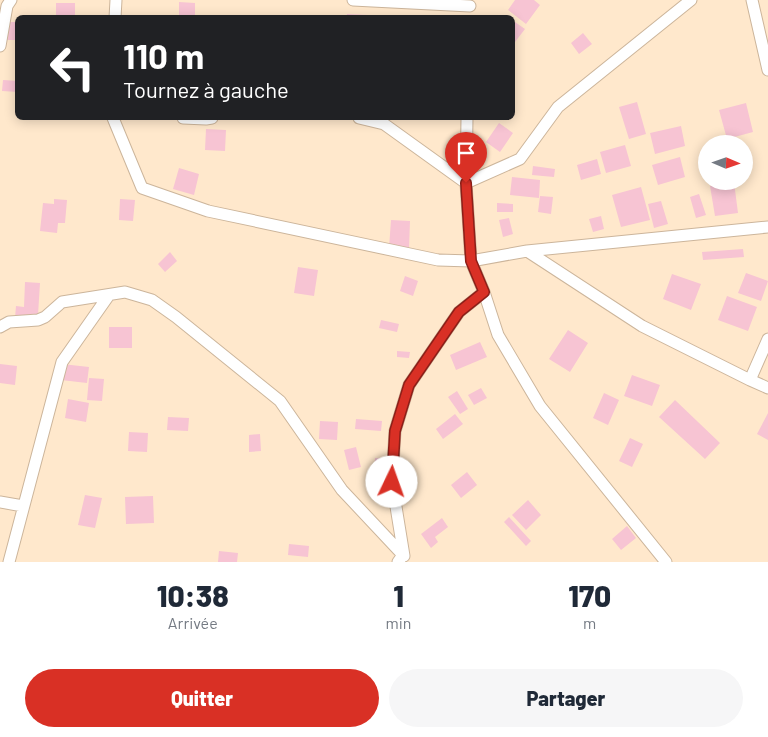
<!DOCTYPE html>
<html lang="fr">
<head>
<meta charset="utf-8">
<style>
  :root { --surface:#fff; --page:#f6f6f7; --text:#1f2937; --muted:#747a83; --accent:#d93025 }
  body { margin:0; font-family:Barlow,sans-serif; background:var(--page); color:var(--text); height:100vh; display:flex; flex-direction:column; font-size:19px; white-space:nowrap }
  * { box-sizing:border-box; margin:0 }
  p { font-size:16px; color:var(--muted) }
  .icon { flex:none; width:28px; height:28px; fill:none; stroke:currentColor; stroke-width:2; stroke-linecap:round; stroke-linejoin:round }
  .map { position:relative; height:562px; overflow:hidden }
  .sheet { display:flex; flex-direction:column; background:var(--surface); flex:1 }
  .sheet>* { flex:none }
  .top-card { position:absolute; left:15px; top:15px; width:500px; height:105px; border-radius:8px; box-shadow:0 2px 12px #0003; background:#202124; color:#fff; overflow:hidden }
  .needle { width:32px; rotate:92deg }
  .buttons { position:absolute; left:698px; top:135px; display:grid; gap:10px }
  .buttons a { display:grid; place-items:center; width:55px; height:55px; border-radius:50%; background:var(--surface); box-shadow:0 2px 12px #0003; font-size:25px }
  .pin { position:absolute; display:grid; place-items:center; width:42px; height:42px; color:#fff; margin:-51px -21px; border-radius:50% 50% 50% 0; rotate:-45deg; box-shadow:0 0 5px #0007 }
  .pin .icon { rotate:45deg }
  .me { position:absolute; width:55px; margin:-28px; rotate:3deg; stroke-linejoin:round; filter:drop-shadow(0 0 4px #0008) }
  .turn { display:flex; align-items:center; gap:18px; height:105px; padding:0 25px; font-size:22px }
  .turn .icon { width:65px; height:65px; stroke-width:2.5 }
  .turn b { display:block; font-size:35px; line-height:42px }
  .eta { display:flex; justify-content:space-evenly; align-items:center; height:85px; text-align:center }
  .eta b { font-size:30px; font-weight:800; line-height:35px }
  .cta { display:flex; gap:10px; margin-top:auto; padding:10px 25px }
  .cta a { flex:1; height:58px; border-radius:30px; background:var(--accent); color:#fff; font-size:20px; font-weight:800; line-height:58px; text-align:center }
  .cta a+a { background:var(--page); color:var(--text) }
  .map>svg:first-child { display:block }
  .building { fill:#f7c4d3 }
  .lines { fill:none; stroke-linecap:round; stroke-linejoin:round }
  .street-casing { stroke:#ccb59b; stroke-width:13 }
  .street { stroke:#fff; stroke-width:11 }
  .route-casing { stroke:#8d1f18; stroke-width:12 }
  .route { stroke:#d93025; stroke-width:9 }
</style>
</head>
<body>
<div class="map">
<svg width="768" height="562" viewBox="0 0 768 562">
  <rect width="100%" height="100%" fill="#ffe8cc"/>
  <!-- building -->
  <path class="building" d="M515,0H534L540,5L526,24L508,10Z
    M179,2L195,3V18H179Z
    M56,3H75V18H56Z
    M347,14L368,15V18H346Z
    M512,20L525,29L515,42L512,40Z
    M6,22H18V40H6Z
    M583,33L592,44L579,54L571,43Z
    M3,80L18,81V92L2,91Z
    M637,102L646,134L629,139L619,107Z
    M746,103L753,132L727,139L719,110Z
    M499,123L513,133L500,152L486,142Z
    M681,126L685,146L655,154L650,133Z
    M206,129L226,130L225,151L205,150Z
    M625,145L631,166L606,173L600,152Z
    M680,157L685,177L658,185L652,165Z
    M597,159L601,174L581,180L577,165Z
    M533,166L555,169L554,177L532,175Z
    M179,168L199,174L194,195L173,189Z
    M512,177L540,180L539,198L510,195Z
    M734,182L738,213L715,216L710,186Z
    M641,187L650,220L621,227L612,195Z
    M699,194L706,215L696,218L690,197Z
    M540,196L553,197L551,214L538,212Z
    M54,199L67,200L65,223H58L57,233L40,231L43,203L54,204Z
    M120,199L135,200L133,221L119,220Z
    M661,201L668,224L654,228L648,204Z
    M497,203L513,204V212H497Z
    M601,216L604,229L593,232L589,219Z
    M509,218L513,234L503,237L499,220Z
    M391,220L410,221L409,249L389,248Z
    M743,249L744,257L703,260L702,252Z
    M170,252L177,261L165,272L158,264Z
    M298,267L318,270L314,296L294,293Z
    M746,273L768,281L761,301L738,293Z
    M672,274L701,284L691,310L663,299Z
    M405,276L418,281L413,296L400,291Z
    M25,282L40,283L38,315H28V318H15L16,306L24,307Z
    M727,296L757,307L748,331L718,320Z
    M381,320L399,324L397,332L379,328Z
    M109,327H132V348H109Z
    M568,330L588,343L570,372L549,359Z
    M480,342L487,357L456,370L450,355Z
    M397,351L410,352L409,358L397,357Z
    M0,364L17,366L15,385L0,383Z
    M62,364L89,367L87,383L61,380Z
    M632,375L660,385L652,406L624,396Z
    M89,378L104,379L102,401L87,400Z
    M481,388L487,398L474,405L468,395Z
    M457,391L468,409L460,414L448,397Z
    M604,393L619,400L608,425L593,418Z
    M68,399L89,403L86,422L65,418Z
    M675,400L720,443L705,459L659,417Z
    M768,413V440L757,434Z
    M455,414L463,424L443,439L436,429Z
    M168,417L189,418L188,431L167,430Z
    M356,419L382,421L381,431L355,429Z
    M320,421L338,422L337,440L319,439Z
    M129,432L148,433L147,452L128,451Z
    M260,434L261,451L249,452V435Z
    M630,438L643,444L632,467L619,461Z
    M356,447L361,467L349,470L344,450Z
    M375,458L387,459L385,477L374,476Z
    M467,472L477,485L461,498L451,485Z
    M85,495L102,498L95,528L78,525Z
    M153,496L154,523L126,524L125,497Z
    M528,500L541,515L526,530L512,515Z
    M509,517L531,541L526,546L504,522Z
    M442,518L448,527L435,537L438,542L431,548L421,534Z
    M627,526L636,538L621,550L612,539Z
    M289,544L309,546L308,557L288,555Z
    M219,551L238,553L237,562H218Z"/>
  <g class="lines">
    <!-- street casing -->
    <g class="street-casing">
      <path id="street" d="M353,0L470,6
        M752,0L768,70
        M115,18L116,0
        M0,46L7,6L11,0
        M113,118L142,188L208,211L438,260L471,261L484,292L498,335L540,406L666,562
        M183,118L206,119L212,118
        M359,118L384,124L466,183L520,159L558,107L691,0
        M467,118L466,183L471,261L527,251L768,227
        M527,251L642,326L750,380L768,388
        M0,327L9,322L38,320L45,317L62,302L125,292L152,300L176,317L280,401L342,490L403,555L398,562
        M750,380L768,339
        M0,502L23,506
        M404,556L392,482L395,431L409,385L459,312L484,292
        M9,562L62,362L109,295"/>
    </g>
    <!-- street -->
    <use href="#street" class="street"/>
  </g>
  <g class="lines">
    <!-- route casing -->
    <g class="route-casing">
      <path id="route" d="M392,482L395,431L409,385L459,312L484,292L471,261L466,183"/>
    </g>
    <!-- route -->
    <use href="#route" class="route"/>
  </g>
</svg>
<div class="buttons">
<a><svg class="needle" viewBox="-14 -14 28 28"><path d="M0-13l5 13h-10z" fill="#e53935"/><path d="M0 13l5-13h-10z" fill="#747a83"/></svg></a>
</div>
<div class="pin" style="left:466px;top:183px;background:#d93025"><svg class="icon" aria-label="arrive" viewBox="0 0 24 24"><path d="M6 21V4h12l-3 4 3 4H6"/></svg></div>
<svg class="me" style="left:392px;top:482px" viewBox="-20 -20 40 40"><circle r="19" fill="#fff"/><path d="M0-13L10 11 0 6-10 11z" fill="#d93025"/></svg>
<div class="top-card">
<div class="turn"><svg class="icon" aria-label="left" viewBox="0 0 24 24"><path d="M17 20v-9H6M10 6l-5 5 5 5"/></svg><div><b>110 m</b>Tournez à gauche</div></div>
</div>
</div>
<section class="sheet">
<div class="eta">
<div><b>10:38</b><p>Arrivée</p></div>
<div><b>1</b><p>min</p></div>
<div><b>170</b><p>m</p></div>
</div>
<div class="cta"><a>Quitter</a><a>Partager</a></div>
</section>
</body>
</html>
